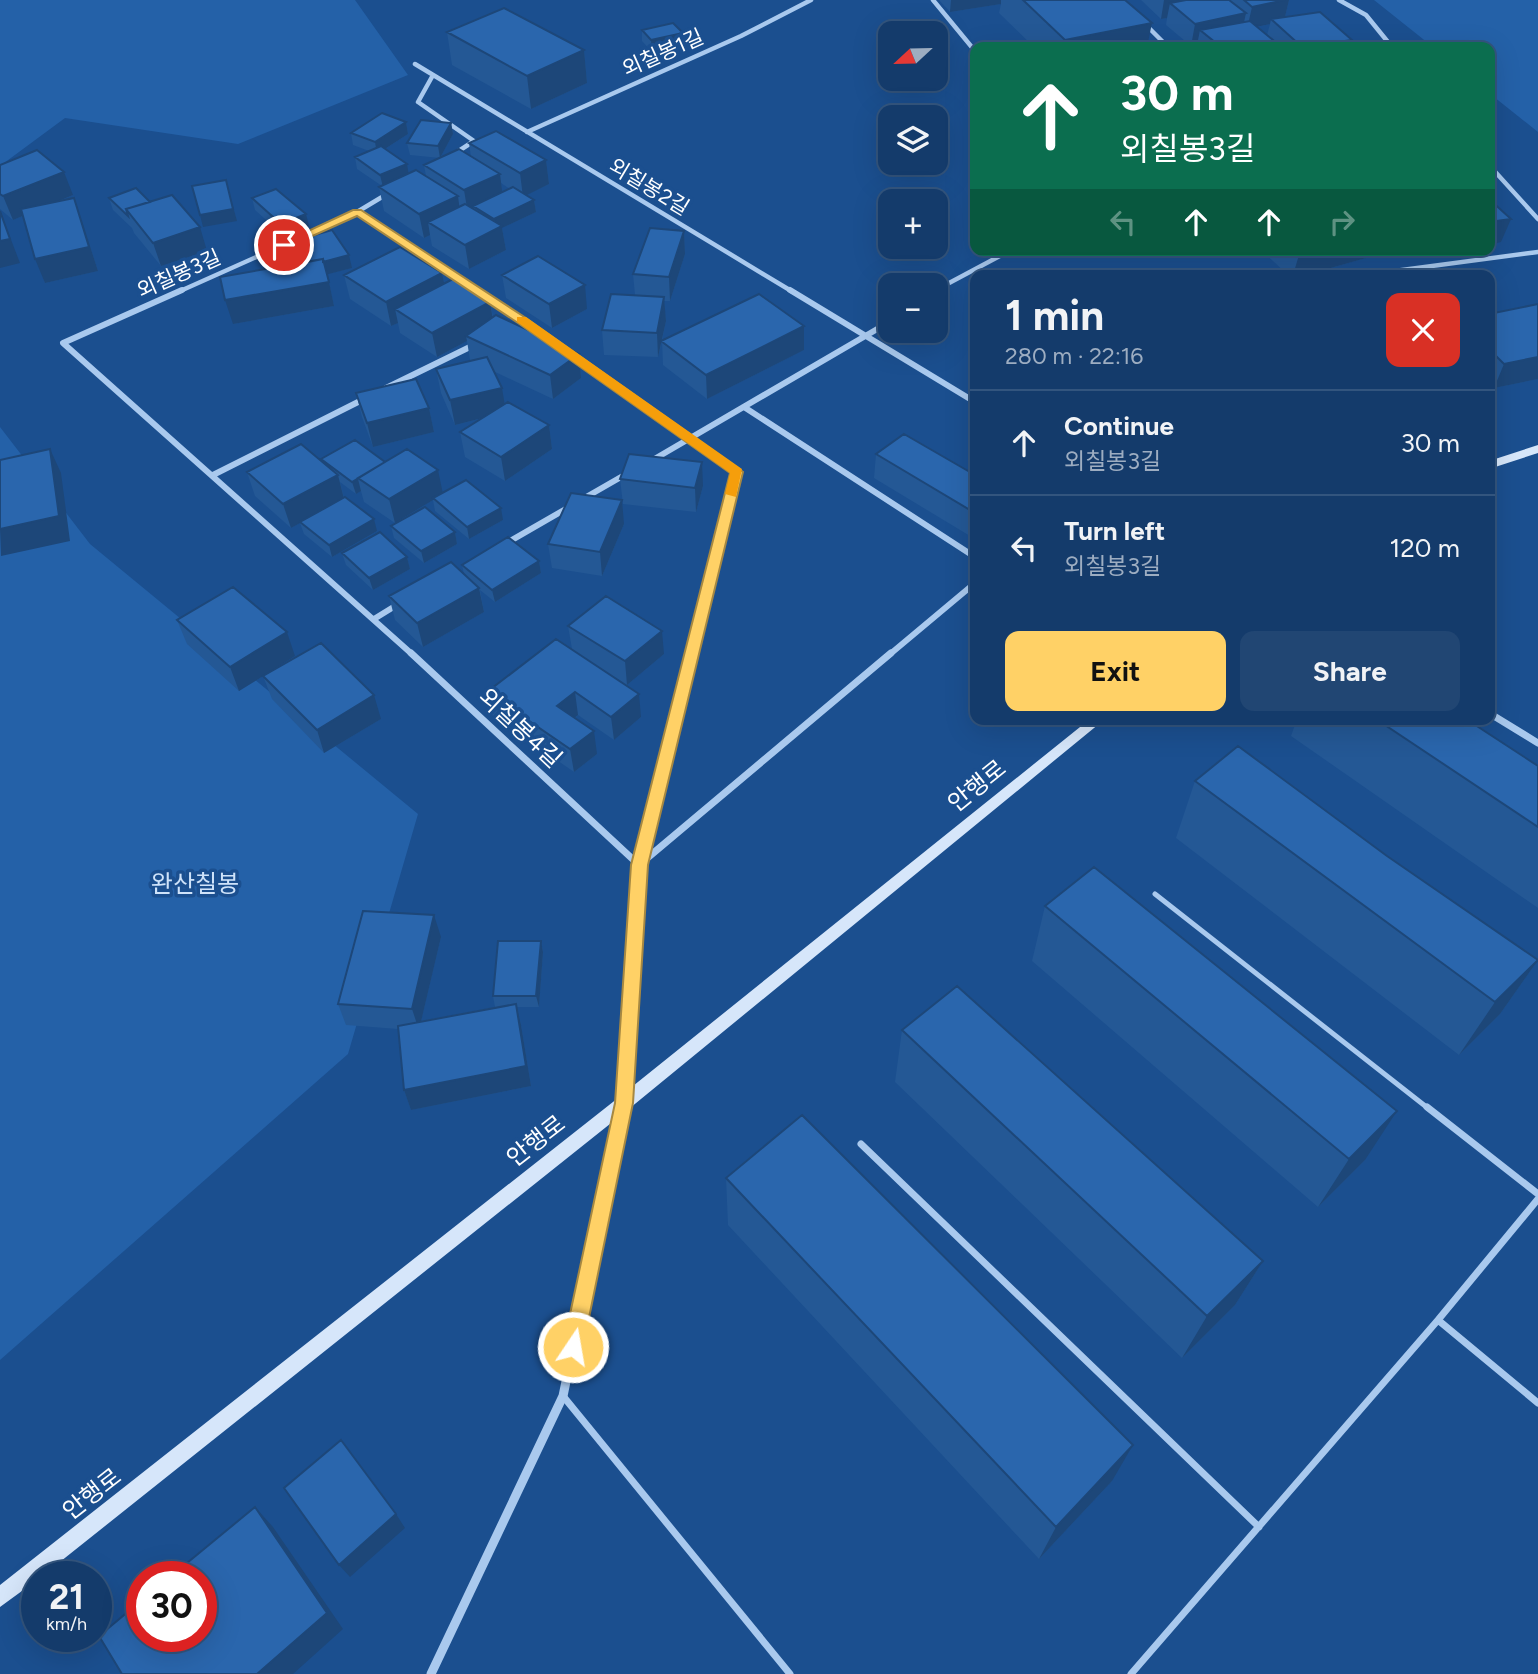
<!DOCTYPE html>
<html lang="en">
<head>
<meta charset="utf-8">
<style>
  :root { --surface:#143b6b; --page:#214673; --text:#f1f3f6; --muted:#9dadc1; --line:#33557e; --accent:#ffd166 }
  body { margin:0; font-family:Figtree,"Noto Sans KR",sans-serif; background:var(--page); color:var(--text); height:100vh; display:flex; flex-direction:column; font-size:26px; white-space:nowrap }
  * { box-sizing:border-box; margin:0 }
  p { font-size:23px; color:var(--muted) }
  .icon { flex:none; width:38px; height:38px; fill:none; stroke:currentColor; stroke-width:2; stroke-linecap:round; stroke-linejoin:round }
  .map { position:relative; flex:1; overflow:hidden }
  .sheet { position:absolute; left:970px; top:270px; width:525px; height:455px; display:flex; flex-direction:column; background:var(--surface); border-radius:14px; box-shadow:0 7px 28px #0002,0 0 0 2px var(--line) }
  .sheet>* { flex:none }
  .banner { position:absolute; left:970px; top:42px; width:525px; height:214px; border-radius:14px; box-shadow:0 7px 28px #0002,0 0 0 2px var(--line); background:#0b6e4f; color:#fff; overflow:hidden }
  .needle { width:46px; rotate:248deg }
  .tools { position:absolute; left:878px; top:21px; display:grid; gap:14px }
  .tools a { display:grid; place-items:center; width:70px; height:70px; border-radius:14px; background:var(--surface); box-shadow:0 7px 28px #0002,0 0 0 2px var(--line); font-size:35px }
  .speed { position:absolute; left:21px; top:1561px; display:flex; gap:14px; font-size:35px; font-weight:700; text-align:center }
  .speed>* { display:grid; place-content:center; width:91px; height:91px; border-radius:50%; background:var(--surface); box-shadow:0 7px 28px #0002,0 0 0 2px var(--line); line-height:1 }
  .speed small { font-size:18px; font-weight:400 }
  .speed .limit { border:10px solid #d22; background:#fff; color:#111 }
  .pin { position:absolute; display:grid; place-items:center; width:60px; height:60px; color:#fff; margin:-30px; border:4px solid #fff; border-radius:50%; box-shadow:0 2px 7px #0007 }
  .me { position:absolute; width:77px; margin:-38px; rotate:12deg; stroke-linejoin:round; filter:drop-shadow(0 0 5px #0008) }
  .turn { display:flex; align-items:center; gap:24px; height:147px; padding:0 35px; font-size:32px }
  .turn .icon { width:91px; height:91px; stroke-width:2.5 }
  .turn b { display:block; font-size:49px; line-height:60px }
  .lanes { display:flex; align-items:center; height:66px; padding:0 35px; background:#0003; justify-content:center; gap:35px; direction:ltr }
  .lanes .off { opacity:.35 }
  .round { display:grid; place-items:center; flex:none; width:74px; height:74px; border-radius:14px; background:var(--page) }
  .head { display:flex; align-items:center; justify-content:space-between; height:119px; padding:0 35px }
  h1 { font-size:42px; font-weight:700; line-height:52px }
  .button { display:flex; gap:14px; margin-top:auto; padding:14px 35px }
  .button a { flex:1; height:80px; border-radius:14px; background:var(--accent); color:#111; font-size:28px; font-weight:700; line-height:80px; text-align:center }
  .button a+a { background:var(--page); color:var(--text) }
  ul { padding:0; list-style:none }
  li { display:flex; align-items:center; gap:21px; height:105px; padding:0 35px; border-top:2px solid var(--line) }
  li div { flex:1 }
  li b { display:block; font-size:26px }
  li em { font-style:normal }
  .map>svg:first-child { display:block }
  .green { fill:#2461a8 }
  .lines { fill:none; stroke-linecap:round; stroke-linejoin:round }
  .lane-far1 { stroke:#a9c9ee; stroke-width:5 }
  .lane { stroke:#a9c9ee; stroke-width:7 }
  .street-far3 { stroke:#a9c9ee; stroke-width:4.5 }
  .street-far2 { stroke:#a9c9ee; stroke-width:6 }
  .street-far1 { stroke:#a9c9ee; stroke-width:7 }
  .street { stroke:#a9c9ee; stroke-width:9 }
  .secondary { fill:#d6e6fa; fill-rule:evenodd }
  .wall { fill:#245895; fill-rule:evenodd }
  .shaded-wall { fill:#1d4779 }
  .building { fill:#2a66ad; stroke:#1d4779; stroke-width:2 }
  .route { fill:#ffd166; stroke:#a68842; stroke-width:2 }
  .slow { fill:#f59e0b }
  .labels { text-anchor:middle; stroke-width:7; stroke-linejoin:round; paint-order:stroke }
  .far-street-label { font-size:21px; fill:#fff; stroke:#1b4f8f }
  .street-label { font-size:24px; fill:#fff; stroke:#1b4f8f }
  .park-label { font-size:24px; fill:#cfe3fa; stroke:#1b4f8f }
</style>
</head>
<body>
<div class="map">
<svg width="1538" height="1674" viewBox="0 0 1538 1674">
  <rect width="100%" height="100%" fill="#1b4f8f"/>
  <!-- green -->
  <path class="green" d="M0,0H355L408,75L238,144L65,118L0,166Z
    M1374,0H1538V132L1489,93V47H1433Z
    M0,427L90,544L418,814L348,1054L0,1360Z"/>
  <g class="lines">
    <!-- lane-far1 -->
    <path class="lane-far1" d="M1155,894L1429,1109"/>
    <!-- lane -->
    <path class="lane" d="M1427,1107L1538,1194
      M861,1144L1259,1527
      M1438,1320L1538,1403
      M563,1396L790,1674
      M1131,1674L1438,1320L1538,1199"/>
    <!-- street-far3 -->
    <path class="street-far3" d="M933,0L975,51
      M1339,0L1366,15L1392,47
      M1146,25L1168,47
      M415,64L793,292
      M433,75L418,102L474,141L454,154
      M527,132L741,36L811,0
      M1489,165L1538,219
      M357,212L387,194
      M1364,275L1538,252
      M936,290L1011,250
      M178,292L357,212L477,292"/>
    <!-- street-far2 -->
    <path class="street-far2" d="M182,290L63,343L413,655
      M475,290L560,347
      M790,290L975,402
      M573,355L737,472L691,655
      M386,388L476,344
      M744,407L975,557
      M651,461L891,321
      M213,475L366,398
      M581,500L628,473
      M505,544L571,506
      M374,619L400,603
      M889,655L975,583"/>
    <!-- street-far1 -->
    <path class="street-far1" d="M411,653L639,865L891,653
      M1489,713L1538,743
      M623,1109L639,865L692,653"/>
    <!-- street -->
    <path class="street" d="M431,1674L563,1396L623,1107"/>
    <!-- secondary -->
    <path class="secondary" d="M1538,445V453L1489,469V461Z
      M1090,719H1105L630,1108L41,1577H37V1580L0,1607V1585L618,1098Z"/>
  </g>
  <!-- wall -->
  <path class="wall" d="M939,0H1125L1147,47H1034L999,13L1001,4L950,12Z
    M1141,0H1289L1285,17L1352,40L1350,47H1197V45L1191,46L1166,25L1167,18L1161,19ZM1270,24L1267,35L1257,27Z
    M642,30L683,33V45L652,52L642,41Z
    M447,32L584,50L587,83L531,109L452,65Z
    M406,122L408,134L385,149L409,174L426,176L424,165L471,157L469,143L546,160L549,184L526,195L534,200L536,212L502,228L506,250L469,269L432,246L430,235L424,238L384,211L379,187L382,186L357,169L355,157L369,151L353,145L351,133ZM501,183L510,189L502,192Z
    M451,123L453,134L440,158L410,155L407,143Z
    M0,165L73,195L60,201L74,198L82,221L98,271L45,283L23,216L13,220L0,209Z
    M109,198L150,202L207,251L161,266L134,233L132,228L113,210Z
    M252,198L309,226L284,236L255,210Z
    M684,231L685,254L670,301H664L666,321L662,341L804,350L707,399L663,365L662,341L658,357L604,355L602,330L635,295L633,274Z
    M290,242L352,268L327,274L334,306L233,324L299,263L293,254Z
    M1261,250H1394L1306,275H1288Z
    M442,273L444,283L490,302L493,317L579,354L581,378L553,399L493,371L505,404L549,425L552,449L505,481L465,457L460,432L483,418L455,425L441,393L436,369L473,361L470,360L467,341L437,357L400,333L398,323L391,326L350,299L344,275Z
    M502,275L587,309L552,328L506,298Z
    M1538,304V379L1494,388L1489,383V314Z
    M356,393L429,408L434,432L373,447L362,417Z
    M876,454L975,475V539L874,478Z
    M321,459L385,462L443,493L503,520L469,539L435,511L433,500L395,523L364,502L361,491L356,494L340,482L344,498L377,531L332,557L304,534L300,523L291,528L255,496L247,472L322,462Z
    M620,479L703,486L696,512L623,504Z
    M624,524L602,576L552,568L548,544Z
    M391,526L455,532L457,544L424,563L394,538Z
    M342,553L407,557L410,569L373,590L346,565Z
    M539,561L541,573L495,602L480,590L484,612L423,647L395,620L389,596L464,574L462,565Z
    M177,620L295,656L266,674L381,719L324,753L272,699L263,676L239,691L187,644Z
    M568,626L664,654L627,685L572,649Z
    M556,639L641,717L614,740L578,715L575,718L597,754L574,772L492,715L487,692Z
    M1297,719H1466L1538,766V908L1291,736Z
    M1195,781L1387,856L1538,960L1500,1014L1459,1055L1176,838Z
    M1045,906L1365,1160L1318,1207L1032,961Z
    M441,937L421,1021L495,1007L493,996L541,941L543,952L539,1007H517L521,1025L531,1086L411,1110L404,1090L398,1029L346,1025L338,1004Z
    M902,1030L1263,1261L1235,1305L1182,1358L895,1082Z
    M726,1178L1112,1481L1039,1559L728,1225Z"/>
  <!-- shaded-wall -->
  <path class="shaded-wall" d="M951,0H1001V4L950,12Z
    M1164,0H1211L1170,3L1167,18L1161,19Z
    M1285,0H1289L1284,21L1271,19L1270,24L1247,29L1252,7Z
    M1246,13L1241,36L1200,30L1197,45L1191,46L1195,24Z
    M1152,23L1147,47H1064L1065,40Z
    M683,33V45L652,52L651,40Z
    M1352,40L1350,47H1305Z
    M584,50L587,83L531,109L527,76Z
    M406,122L408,134L377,154L375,142Z
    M451,123L453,134L440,158L438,146Z
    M546,160L549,184L523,197L520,173Z
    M407,164L409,176L383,187L380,175Z
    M64,172L73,195L13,220L3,196Z
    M500,174L503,198L473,206L474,211L468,214L464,190Z
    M229,192L237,221L203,227L200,215Z
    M458,196L461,220L428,222L430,235L424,238L419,214Z
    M74,198L82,221L98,271L45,283L35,259Z
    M534,200L536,212L502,228L506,250L469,269L465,245L496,229L494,219Z
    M0,211L20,263L0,268Z
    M306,214L309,226L284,236L281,224Z
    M1511,219L1501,242L1489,245V222Z
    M200,227L207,251L161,266L153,243Z
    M684,231L685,254L670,301L669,277Z
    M1315,250H1394L1306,275H1293L1299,255Z
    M349,255L352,268L309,279L306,267Z
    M442,273L447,297L395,309L398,323L391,326L386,302Z
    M329,282L334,306L233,324L225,300Z
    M585,285L587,309L552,328L549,304Z
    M664,297L666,321L658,357L657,333Z
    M490,302L494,326L466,336L467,341L437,357L432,333Z
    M804,326V350L707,399L706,375Z
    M579,354L581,378L553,399L550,375Z
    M1538,357V379L1494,388L1504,364Z
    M502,388L506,412L455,425L450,400Z
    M429,408L434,432L373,447L367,423Z
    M549,425L552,449L505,481L501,457Z
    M50,449L61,473L70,541L1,556L0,529Z
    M702,462L703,486L696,512L695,488Z
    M438,470L443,494L395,523L389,499Z
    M338,475L344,499L291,528L283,504Z
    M358,479L361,491L356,494L352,482Z
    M622,500L624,524L602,576L600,552Z
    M501,508L503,520L469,539L467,527Z
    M374,519L377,531L332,557L329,545Z
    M455,532L457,544L424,563L421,551Z
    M407,557L410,569L373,590L369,578Z
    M539,561L541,573L495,602L492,590Z
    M479,588L484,612L423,647L417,623Z
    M662,631L664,654L627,685L625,661Z
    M287,632L295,656L239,691L230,667Z
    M575,692L578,715L561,729L557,706Z
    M639,694L641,717L614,740L611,717Z
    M374,695L381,719L324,753L317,730Z
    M594,731L597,754L574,772L570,749Z
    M434,915L441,937L419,1030L412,1009Z
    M541,941L543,952L539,1007L536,996Z
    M1538,960L1500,1014L1459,1055L1495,1002Z
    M516,1004L521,1025L531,1086L411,1110L404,1090Z
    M1397,1111L1365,1160L1318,1207L1349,1159Z
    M1263,1261L1235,1305L1182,1358L1207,1316Z
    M1133,1445L1112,1481L1039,1559L1056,1527Z
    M255,1507L273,1527L343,1629L293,1674H257Z
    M396,1514L405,1528L350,1577L339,1565Z"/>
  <!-- building -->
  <path class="building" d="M1023,0H1125L1152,23L1065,40Z
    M1186,0H1229L1246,13L1195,24L1170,3Z
    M1244,0H1285L1252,7Z
    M504,8L584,50L527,76L447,32Z
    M1320,12L1352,40L1302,47L1271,19Z
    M1250,21L1279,45L1268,47H1221L1200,30Z
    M673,23L683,33L651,40L642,30Z
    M382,113L406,122L375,142L351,133Z
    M421,120L451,123L438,146L407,143Z
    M496,131L546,160L520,173L469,143Z
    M381,146L407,164L380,175L355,157Z
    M459,149L500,174L464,190L424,165Z
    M37,150L64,172L3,196L0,194V165Z
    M416,170L458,196L419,214L379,187Z
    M226,180L233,209L200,215L192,186Z
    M513,187L534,200L494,219L473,206Z
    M136,188L150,202L126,209L128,216L109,198Z
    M276,189L306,214L281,224L252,198Z
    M172,195L200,227L153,243L126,209Z
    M74,198L89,247L35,259L21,209Z
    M1489,199L1511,219L1489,222Z
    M465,204L502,226L465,245L428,222Z
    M0,211L10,239L0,241Z
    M650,228L684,231L669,277L633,274Z
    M332,230L349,255L323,262V259L303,263L290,242Z
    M400,247L442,273L386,302L344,275Z
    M1294,250H1315L1299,255Z
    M538,256L585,285L549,304L502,275Z
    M323,259L329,282L225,300L220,277Z
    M453,279L490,302L432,333L395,309Z
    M611,294L664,297L657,333L602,330Z
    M759,294L804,326L706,375L661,341Z
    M1538,304V357L1504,364L1489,349V314Z
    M496,315L579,354L550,375L466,336Z
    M487,357L502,388L450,400L436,369Z
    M416,379L429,408L367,423L356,393Z
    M508,402L549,425L501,457L460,432Z
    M904,434L975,475V513L876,454Z
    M355,440L385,462L352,482L321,459Z
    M301,444L338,475L283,504L247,472Z
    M50,449L59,516L0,529V460Z
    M407,449L438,470L389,499L358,478Z
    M629,454L702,462L695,488L620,479Z
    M466,480L501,508L467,527L433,498Z
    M571,493L622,500L600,552L548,544Z
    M345,497L374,519L329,545L300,522Z
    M425,507L455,532L421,551L391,526Z
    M380,532L407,557L369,578L342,553Z
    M508,537L539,561L492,590L462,565Z
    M451,562L479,588L417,623L389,596Z
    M233,587L287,632L230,667L177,620Z
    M606,596L662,631L625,661L568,626Z
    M556,639L639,694L611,717L575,692L557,706L594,731L570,749L487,692Z
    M321,643L374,695L317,730L263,676Z
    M1376,719H1466L1538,766V827Z
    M1238,746L1387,856L1538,960L1495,1002L1195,781Z
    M1094,867L1397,1111L1349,1159L1045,906Z
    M363,911L434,915L412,1009L338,1004Z
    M498,941H541L536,996H493Z
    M957,986L1263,1261L1207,1316L902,1030Z
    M516,1004L526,1066L404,1090L398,1026Z
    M802,1115L1133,1445L1056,1527L726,1178Z
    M341,1440L396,1514L339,1565L284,1488Z
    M255,1507L327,1613L257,1674H122L99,1636L142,1600V1636H201V1577H170Z"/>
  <!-- route -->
  <path class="route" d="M353,210H361L526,318L743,472L648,865L633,1103L583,1347L580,1354L573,1357L566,1354L563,1347L615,1103L631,865L730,473L518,323L357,216L288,247L278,245Z"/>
  <!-- slow -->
  <path class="slow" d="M517,317H526L742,469L736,497L725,494L730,473L517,322Z"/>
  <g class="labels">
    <!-- far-street labels -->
    <g class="far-street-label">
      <text transform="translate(663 53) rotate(-24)" y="7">외칠봉1길</text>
      <text transform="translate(649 187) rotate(31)" y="7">외칠봉2길</text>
      <text transform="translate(179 274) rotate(-24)" y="7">외칠봉3길</text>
    </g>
    <!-- street labels -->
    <g class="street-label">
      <text transform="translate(520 728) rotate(43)" y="8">외칠봉4길</text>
      <text transform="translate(977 786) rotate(-39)" y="8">안행로</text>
      <text transform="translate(536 1141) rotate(-38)" y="8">안행로</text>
      <text transform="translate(92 1494) rotate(-38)" y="8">안행로</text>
    </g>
    <!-- park labels -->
    <g class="park-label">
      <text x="195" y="892">완산칠봉</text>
    </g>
  </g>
</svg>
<div class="tools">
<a><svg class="needle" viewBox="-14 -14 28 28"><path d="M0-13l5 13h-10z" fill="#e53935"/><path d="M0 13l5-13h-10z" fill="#9dadc1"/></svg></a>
<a><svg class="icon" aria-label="layers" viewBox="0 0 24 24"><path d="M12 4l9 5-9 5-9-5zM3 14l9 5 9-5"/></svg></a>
<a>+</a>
<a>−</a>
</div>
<div class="speed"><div>21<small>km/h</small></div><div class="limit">30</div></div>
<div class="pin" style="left:284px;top:245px;background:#d93025"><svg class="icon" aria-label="arrive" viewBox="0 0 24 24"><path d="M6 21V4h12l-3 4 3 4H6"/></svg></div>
<svg class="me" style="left:573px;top:1347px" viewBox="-20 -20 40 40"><circle r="17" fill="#ffd166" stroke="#fff" stroke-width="3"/><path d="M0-11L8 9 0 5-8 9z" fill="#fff"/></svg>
<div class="banner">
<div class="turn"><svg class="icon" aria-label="ahead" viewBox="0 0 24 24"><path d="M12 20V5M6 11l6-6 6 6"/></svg><div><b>30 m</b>외칠봉3길</div></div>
<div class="lanes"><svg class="icon off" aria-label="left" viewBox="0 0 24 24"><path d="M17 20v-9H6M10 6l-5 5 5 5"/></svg><svg class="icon" aria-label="ahead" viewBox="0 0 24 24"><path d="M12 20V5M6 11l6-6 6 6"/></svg><svg class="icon" aria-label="ahead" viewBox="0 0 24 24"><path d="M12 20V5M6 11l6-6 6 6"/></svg><svg class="icon off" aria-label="right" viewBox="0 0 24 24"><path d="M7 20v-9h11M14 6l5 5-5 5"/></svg></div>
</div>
<section class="sheet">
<div class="head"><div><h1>1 min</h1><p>280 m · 22:16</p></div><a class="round" style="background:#d93025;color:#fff"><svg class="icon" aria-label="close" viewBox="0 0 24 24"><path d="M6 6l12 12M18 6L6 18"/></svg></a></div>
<ul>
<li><svg class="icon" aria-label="ahead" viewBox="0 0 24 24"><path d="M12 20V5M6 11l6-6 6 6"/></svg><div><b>Continue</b><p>외칠봉3길</p></div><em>30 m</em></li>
<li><svg class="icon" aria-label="left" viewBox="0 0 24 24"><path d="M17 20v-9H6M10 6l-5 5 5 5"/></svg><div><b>Turn left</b><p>외칠봉3길</p></div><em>120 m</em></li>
</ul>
<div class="button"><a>Exit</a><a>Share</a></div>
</section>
</div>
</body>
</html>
